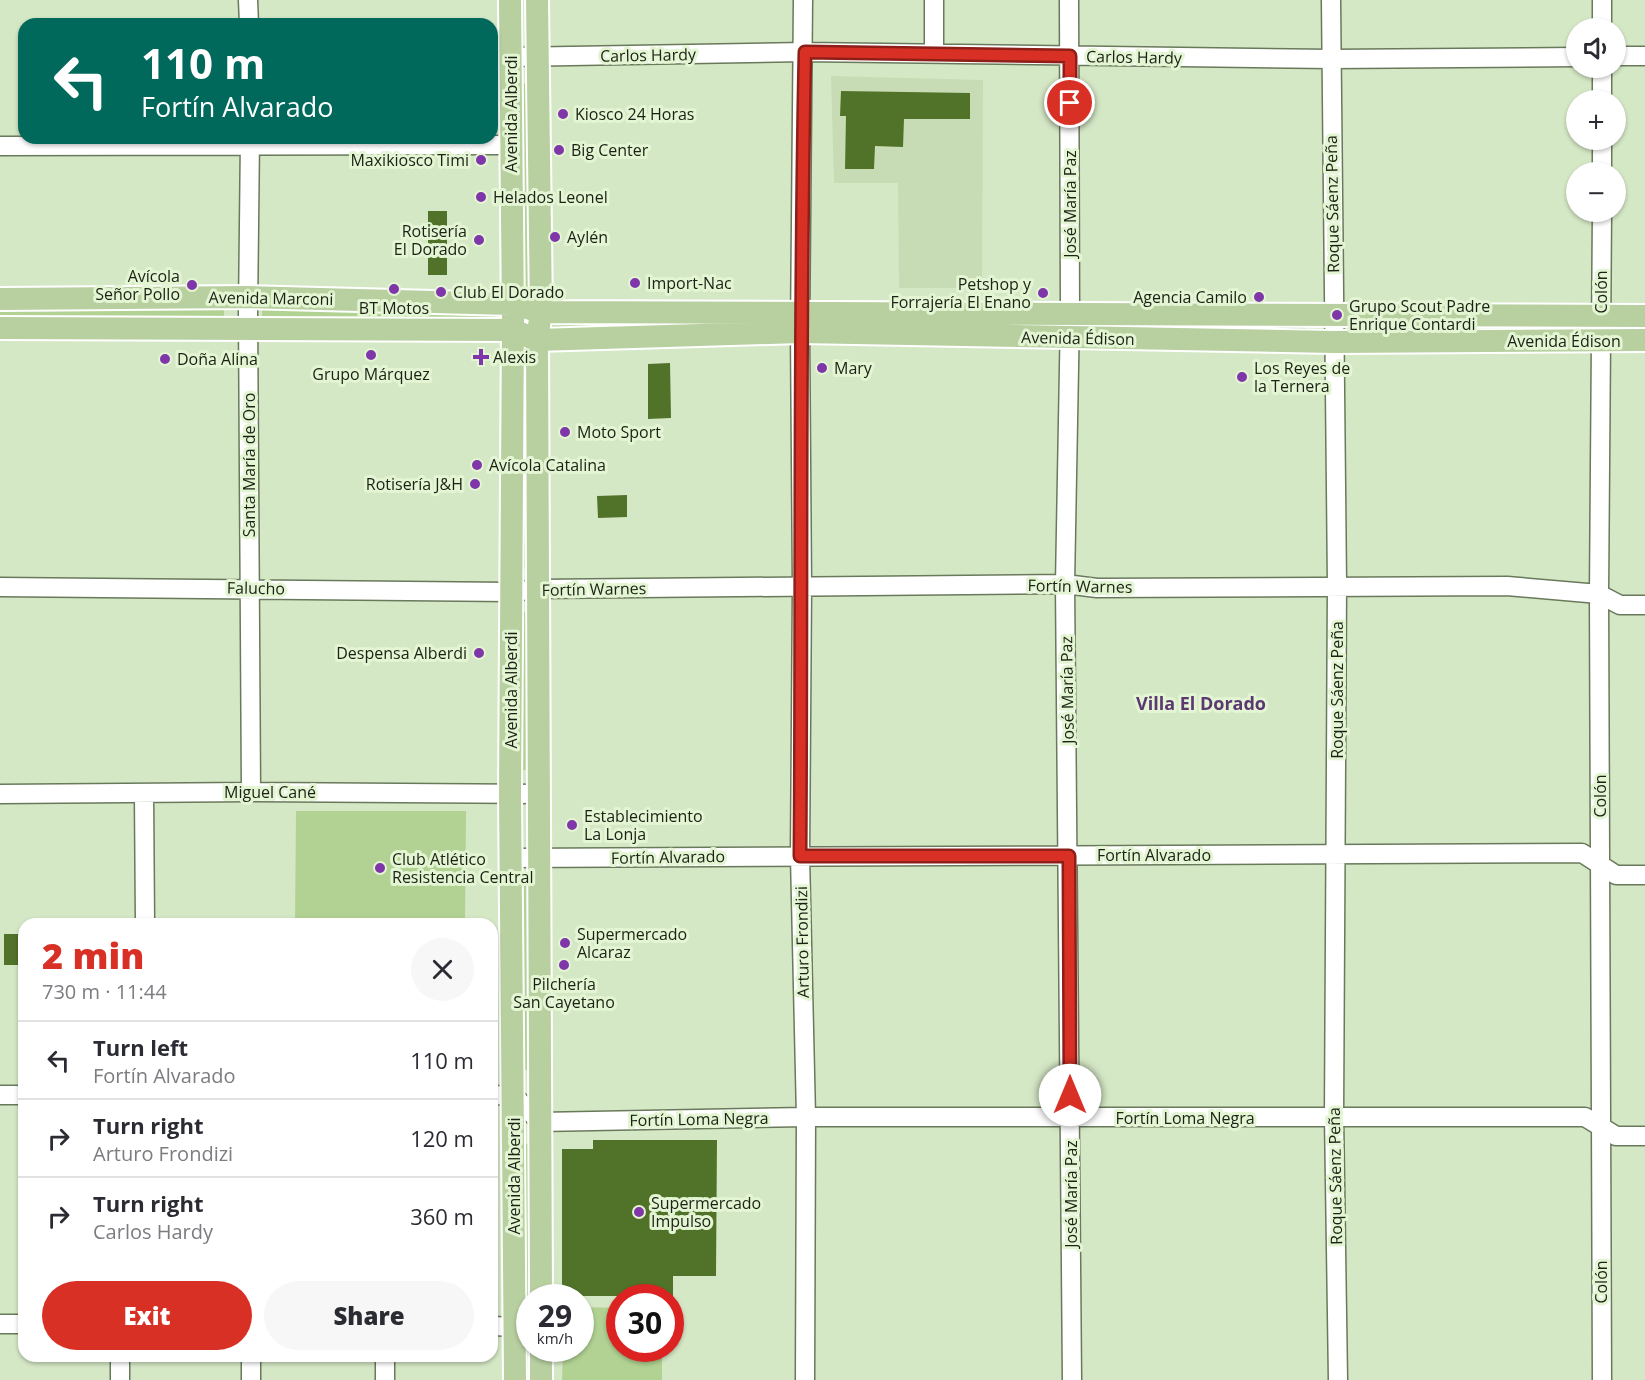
<!DOCTYPE html>
<html lang="en">
<head>
<meta charset="utf-8">
<style>
  :root { --surface:#fff; --page:#f7f7f7; --text:#2b2b33; --muted:#7c7c81; --line:#e1e1e2; --accent:#d93025 }
  body { margin:0; font-family:"Open Sans",sans-serif; background:var(--page); color:var(--text); height:100vh; display:flex; flex-direction:column; font-size:22px; white-space:nowrap }
  * { box-sizing:border-box; margin:0 }
  p { font-size:20px; color:var(--muted) }
  .icon { flex:none; width:33px; height:33px; fill:none; stroke:currentColor; stroke-width:2; stroke-linecap:round; stroke-linejoin:round }
  .map { position:relative; flex:1; overflow:hidden }
  .sheet { position:absolute; left:18px; top:918px; width:480px; height:444px; display:flex; flex-direction:column; background:var(--surface); border-radius:18px; box-shadow:0 2px 4px #0004 }
  .sheet>* { flex:none }
  .banner { position:absolute; left:18px; top:18px; width:480px; height:126px; border-radius:18px; box-shadow:0 2px 4px #0004; background:#00695c; color:#fff; overflow:hidden }
  .tools { position:absolute; left:1566px; top:18px; display:grid; gap:12px }
  .tools a { display:grid; place-items:center; width:60px; height:60px; border-radius:50%; background:var(--surface); box-shadow:0 2px 4px #0004; font-size:30px }
  .speed { position:absolute; left:516px; top:1284px; display:flex; gap:12px; font-size:30px; font-weight:700; text-align:center }
  .speed>* { display:grid; place-content:center; width:78px; height:78px; border-radius:50%; background:var(--surface); box-shadow:0 2px 4px #0004; line-height:1 }
  .speed small { font-size:15px; font-weight:400 }
  .speed .limit { border:9px solid #d22; background:#fff; color:#111 }
  .pin { position:absolute; display:grid; place-items:center; width:51px; height:51px; color:#fff; margin:-26px; border:3px solid #fff; border-radius:50%; box-shadow:0 2px 6px #0007 }
  .me { position:absolute; width:66px; margin:-33px; rotate:0deg; stroke-linejoin:round; filter:drop-shadow(0 0 4px #0008) }
  .turn { display:flex; align-items:center; gap:21px; height:126px; padding:0 24px; font-size:27px }
  .turn .icon { width:78px; height:78px; stroke-width:2.5 }
  .turn b { display:block; font-size:42px; line-height:51px }
  .round { display:grid; place-items:center; flex:none; width:63px; height:63px; border-radius:32px; background:var(--page) }
  .overview { display:flex; align-items:center; justify-content:space-between; height:102px; padding:0 24px }
  h1 { font-size:36px; font-weight:800; line-height:45px; color:var(--accent) }
  .button { display:flex; gap:12px; margin-top:auto; padding:12px 24px }
  .button a { flex:1; height:69px; border-radius:36px; background:var(--accent); color:#fff; font-size:24px; font-weight:800; line-height:69px; text-align:center }
  .button a+a { background:var(--page); color:var(--text) }
  ul { padding:0; list-style:none }
  li { display:flex; align-items:center; gap:18px; height:78px; padding:0 24px; border-top:2px solid var(--line) }
  li div { flex:1 }
  li b { display:block; font-size:22px }
  li em { font-style:normal }
  .map>svg:first-child { display:block }
  .built { fill:#c7dcb4 }
  .green { fill:#b1d292 }
  .building { fill:#517329 }
  .lines { fill:none; stroke-linecap:round; stroke-linejoin:round }
  .minor-casing { stroke:#69795b; stroke-width:21 }
  .major-casing { stroke:#fff; stroke-width:26 }
  .minor { stroke:#fff; stroke-width:18 }
  .major { stroke:#b8d0a0; stroke-width:22 }
  .route-casing { stroke:#8d1f18; stroke-width:15 }
  .route { stroke:#d93025; stroke-width:10 }
  .poi-dot { fill:#7f36a9; stroke:#e3f5d3; stroke-width:2 }
  .labels { text-anchor:middle; stroke-width:6; stroke-linejoin:round; paint-order:stroke }
  .street-label { font-size:16px; fill:#1b2215; stroke:#e3f5d3 }
  .poi-label { font-size:16px; fill:#1b2215; stroke:#e3f5d3; text-anchor:start }
  .neighbourhood-label { font-size:18px; font-weight:bold; fill:#5b3871; stroke:#e3f5d3 }
</style>
</head>
<body>
<div class="map">
<svg width="1645" height="1380" viewBox="0 0 1645 1380">
  <rect width="100%" height="100%" fill="#d5e8c6"/>
  <!-- built -->
  <path class="built" d="M831,76L983,80L982,288H899L898,183H834Z"/>
  <!-- green -->
  <path class="green" d="M519,83L530,84L532,295H521Z
    M0,304L224,307V319L0,317Z
    M262,306L498,312V323L262,317Z
    M1079,320H1306V333H1079Z
    M1351,322H1578V334H1351Z
    M551,323L776,324L552,329Z
    M519,352H529L531,569H521Z
    M519,612H530L528,770H517Z
    M296,811H466L465,924H295Z
    M522,878H531L533,1070H522Z
    M523,1144H532V1297L530,1298L532,1380H522Z
    M581,1307L619,1308L620,1348L662,1349V1380H562L563,1349L580,1348Z"/>
  <!-- building -->
  <path class="building" d="M841,91L970,93V119H904L903,147L875,146L874,169H845L846,116H840Z
    M428,211H447V275H428Z
    M670,363L671,418L648,419V364Z
    M627,495V517L598,518L597,496Z
    M4,934H24V965H4Z
    M593,1140H717L716,1276H673V1296H562V1149H593Z"/>
  <g class="lines">
    <!-- minor casing -->
    <g class="minor-casing">
      <path id="minor" d="M248,0L249,24
        M803,0L800,332L802,587L800,856L806,1117L805,1380
        M1069,0L1070,313L1065,584L1072,1380
        M1331,0L1337,585L1334,1116L1338,1380
        M1602,0V28
        M934,53V0
        M1616,56H1645
        M511,57L805,52L1331,59L1576,57
        M1602,100V68
        M250,138L248,312L251,792
        M0,146L510,145
        M1602,172V140
        M1602,212L1599,594L1602,1380
        M0,587L511,592L539,589L1065,584L1097,588L1507,586L1599,594L1620,605H1645
        M0,794L251,792L539,794
        M144,795L145,924
        M512,858L1582,853L1616,875H1645
        M0,1095H24
        M492,1095L514,1096L540,1122L806,1117H1585L1616,1136H1645
        M0,1324H24
        M492,1326L514,1327
        M120,1356V1380
        M251,1356V1380
        M385,1356V1380"/>
    </g>
    <!-- major casing -->
    <g class="major-casing">
      <path id="major" d="M510,0L513,320L510,794L515,1380
        M537,0L541,312L537,340L541,1298
        M0,299L248,297L512,304L541,312L1645,316
        M0,328L513,330L537,340L800,332L1334,342L1645,340
        M541,1348V1380"/>
    </g>
    <!-- minor -->
    <use href="#minor" class="minor"/>
    <!-- major -->
    <use href="#major" class="major"/>
  </g>
  <g class="lines">
    <!-- route casing -->
    <g class="route-casing">
      <path id="route" d="M1070,103V56L805,52C799,320 802,588 800,856H1069L1070,1095"/>
    </g>
    <!-- route -->
    <use href="#route" class="route"/>
  </g>
  <!-- markers -->
  <g class="poi-dot">
    <circle cx="563" cy="114" r="6"/>
    <circle cx="559" cy="150" r="6"/>
    <circle cx="481" cy="160" r="6"/>
    <circle cx="481" cy="197" r="6"/>
    <circle cx="555" cy="237" r="6"/>
    <circle cx="479" cy="240" r="6"/>
    <circle cx="635" cy="283" r="6"/>
    <circle cx="192" cy="285" r="6"/>
    <circle cx="394" cy="289" r="6"/>
    <circle cx="441" cy="292" r="6"/>
    <circle cx="1043" cy="293" r="6"/>
    <circle cx="1259" cy="297" r="6"/>
    <circle cx="1337" cy="315" r="6"/>
    <circle cx="371" cy="355" r="6"/>
    <path d="M478 348h6v6h6v6h-6v6h-6v-6h-6v-6h6z"/>
    <circle cx="165" cy="359" r="6"/>
    <circle cx="822" cy="368" r="6"/>
    <circle cx="1242" cy="377" r="6"/>
    <circle cx="565" cy="432" r="6"/>
    <circle cx="477" cy="465" r="6"/>
    <circle cx="475" cy="484" r="6"/>
    <circle cx="479" cy="653" r="6"/>
    <circle cx="572" cy="825" r="6"/>
    <circle cx="380" cy="868" r="6"/>
    <circle cx="565" cy="943" r="6"/>
    <circle cx="564" cy="965" r="6"/>
    <circle cx="639" cy="1212" r="6"/>
  </g>
  <g class="labels">
    <!-- street labels -->
    <g class="street-label">
      <text transform="translate(648 55) rotate(-1)" y="6">Carlos Hardy</text>
      <text transform="translate(1134 57) rotate(1)" y="6">Carlos Hardy</text>
      <text transform="translate(511 114) rotate(-90)" y="6">Avenida Alberdi</text>
      <text transform="translate(1070 204) rotate(-90)" y="6">José María Paz</text>
      <text transform="translate(1332 204) rotate(-91)" y="6">Roque Sáenz Peña</text>
      <text transform="translate(1601 292) rotate(-90)" y="6">Colón</text>
      <text transform="translate(271 298) rotate(1)" y="6">Avenida Marconi</text>
      <text transform="translate(1078 338) rotate(1)" y="6">Avenida Édison</text>
      <text x="1564" y="347">Avenida Édison</text>
      <text transform="translate(249 465) rotate(-90)" y="6">Santa María de Oro</text>
      <text transform="translate(1080 586) rotate(1)" y="6">Fortín Warnes</text>
      <text transform="translate(256 588) rotate(1)" y="6">Falucho</text>
      <text transform="translate(594 589) rotate(-1)" y="6">Fortín Warnes</text>
      <text transform="translate(511 690) rotate(-90)" y="6">Avenida Alberdi</text>
      <text transform="translate(1067 690) rotate(-91)" y="6">José María Paz</text>
      <text transform="translate(1337 690) rotate(-90)" y="6">Roque Sáenz Peña</text>
      <text x="270" y="798">Miguel Cané</text>
      <text transform="translate(1600 796) rotate(-90)" y="6">Colón</text>
      <text x="1154" y="861">Fortín Alvarado</text>
      <text transform="translate(668 857) rotate(-1)" y="6">Fortín Alvarado</text>
      <text transform="translate(802 942) rotate(-91)" y="6">Arturo Frondizi</text>
      <text x="1185" y="1124">Fortín Loma Negra</text>
      <text transform="translate(699 1119) rotate(-1)" y="6">Fortín Loma Negra</text>
      <text transform="translate(514 1176) rotate(-90)" y="6">Avenida Alberdi</text>
      <text transform="translate(1335 1176) rotate(-91)" y="6">Roque Sáenz Peña</text>
      <text transform="translate(1071 1194) rotate(-90)" y="6">José María Paz</text>
      <text transform="translate(1601 1282) rotate(-90)" y="6">Colón</text>
    </g>
    <!-- poi labels -->
    <g class="poi-label">
      <text x="575" y="120">Kiosco 24 Horas</text>
      <text x="571" y="156">Big Center</text>
      <text x="469" y="166" text-anchor="end">Maxikiosco Timi</text>
      <text x="493" y="203">Helados Leonel</text>
      <text x="467" y="237" text-anchor="end">Rotisería<tspan x="467" dy="18">El Dorado</tspan></text>
      <text x="567" y="243">Aylén</text>
      <text x="180" y="282" text-anchor="end">Avícola<tspan x="180" dy="18">Señor Pollo</tspan></text>
      <text x="647" y="289">Import-Nac</text>
      <text x="1031" y="290" text-anchor="end">Petshop y<tspan x="1031" dy="18">Forrajería El Enano</tspan></text>
      <text x="453" y="298">Club El Dorado</text>
      <text x="1247" y="303" text-anchor="end">Agencia Camilo</text>
      <text x="1349" y="312">Grupo Scout Padre<tspan x="1349" dy="18">Enrique Contardi</tspan></text>
      <text x="394" y="314" text-anchor="middle">BT Motos</text>
      <text x="493" y="363">Alexis</text>
      <text x="177" y="365">Doña Alina</text>
      <text x="834" y="374">Mary</text>
      <text x="1254" y="374">Los Reyes de<tspan x="1254" dy="18">la Ternera</tspan></text>
      <text x="371" y="380" text-anchor="middle">Grupo Márquez</text>
      <text x="577" y="438">Moto Sport</text>
      <text x="489" y="471">Avícola Catalina</text>
      <text x="463" y="490" text-anchor="end">Rotisería J&amp;H</text>
      <text x="467" y="659" text-anchor="end">Despensa Alberdi</text>
      <text x="584" y="822">Establecimiento<tspan x="584" dy="18">La Lonja</tspan></text>
      <text x="392" y="865">Club Atlético<tspan x="392" dy="18">Resistencia Central</tspan></text>
      <text x="577" y="940">Supermercado<tspan x="577" dy="18">Alcaraz</tspan></text>
      <text x="564" y="990" text-anchor="middle">Pilchería<tspan x="564" dy="18">San Cayetano</tspan></text>
      <text x="651" y="1209">Supermercado<tspan x="651" dy="18">Impulso</tspan></text>
    </g>
    <!-- neighbourhood labels -->
    <g class="neighbourhood-label">
      <text x="1201" y="710">Villa El Dorado</text>
    </g>
  </g>
</svg>
<div class="tools">
<a><svg class="icon" aria-label="sound" viewBox="0 0 24 24"><path d="M4 9h4l5-4v14l-5-4H4zM17 9q2 3 0 6"/></svg></a>
<a>+</a>
<a>−</a>
</div>
<div class="speed"><div>29<small>km/h</small></div><div class="limit">30</div></div>
<div class="pin" style="left:1070px;top:103px;background:#d93025"><svg class="icon" aria-label="arrive" viewBox="0 0 24 24"><path d="M6 21V4h12l-3 4 3 4H6"/></svg></div>
<svg class="me" style="left:1070px;top:1095px" viewBox="-20 -20 40 40"><circle r="19" fill="#fff"/><path d="M0-13L10 11 0 6-10 11z" fill="#d93025"/></svg>
<div class="banner">
<div class="turn"><svg class="icon" aria-label="left" viewBox="0 0 24 24"><path d="M17 20v-9H6M10 6l-5 5 5 5"/></svg><div><b>110 m</b>Fortín Alvarado</div></div>
</div>
<section class="sheet">
<div class="overview"><div><h1>2 min</h1><p>730 m · 11:44</p></div><a class="round"><svg class="icon" aria-label="close" viewBox="0 0 24 24"><path d="M6 6l12 12M18 6L6 18"/></svg></a></div>
<ul>
<li><svg class="icon" aria-label="left" viewBox="0 0 24 24"><path d="M17 20v-9H6M10 6l-5 5 5 5"/></svg><div><b>Turn left</b><p>Fortín Alvarado</p></div><em>110 m</em></li>
<li><svg class="icon" aria-label="right" viewBox="0 0 24 24"><path d="M7 20v-9h11M14 6l5 5-5 5"/></svg><div><b>Turn right</b><p>Arturo Frondizi</p></div><em>120 m</em></li>
<li><svg class="icon" aria-label="right" viewBox="0 0 24 24"><path d="M7 20v-9h11M14 6l5 5-5 5"/></svg><div><b>Turn right</b><p>Carlos Hardy</p></div><em>360 m</em></li>
</ul>
<div class="button"><a>Exit</a><a>Share</a></div>
</section>
</div>
</body>
</html>
